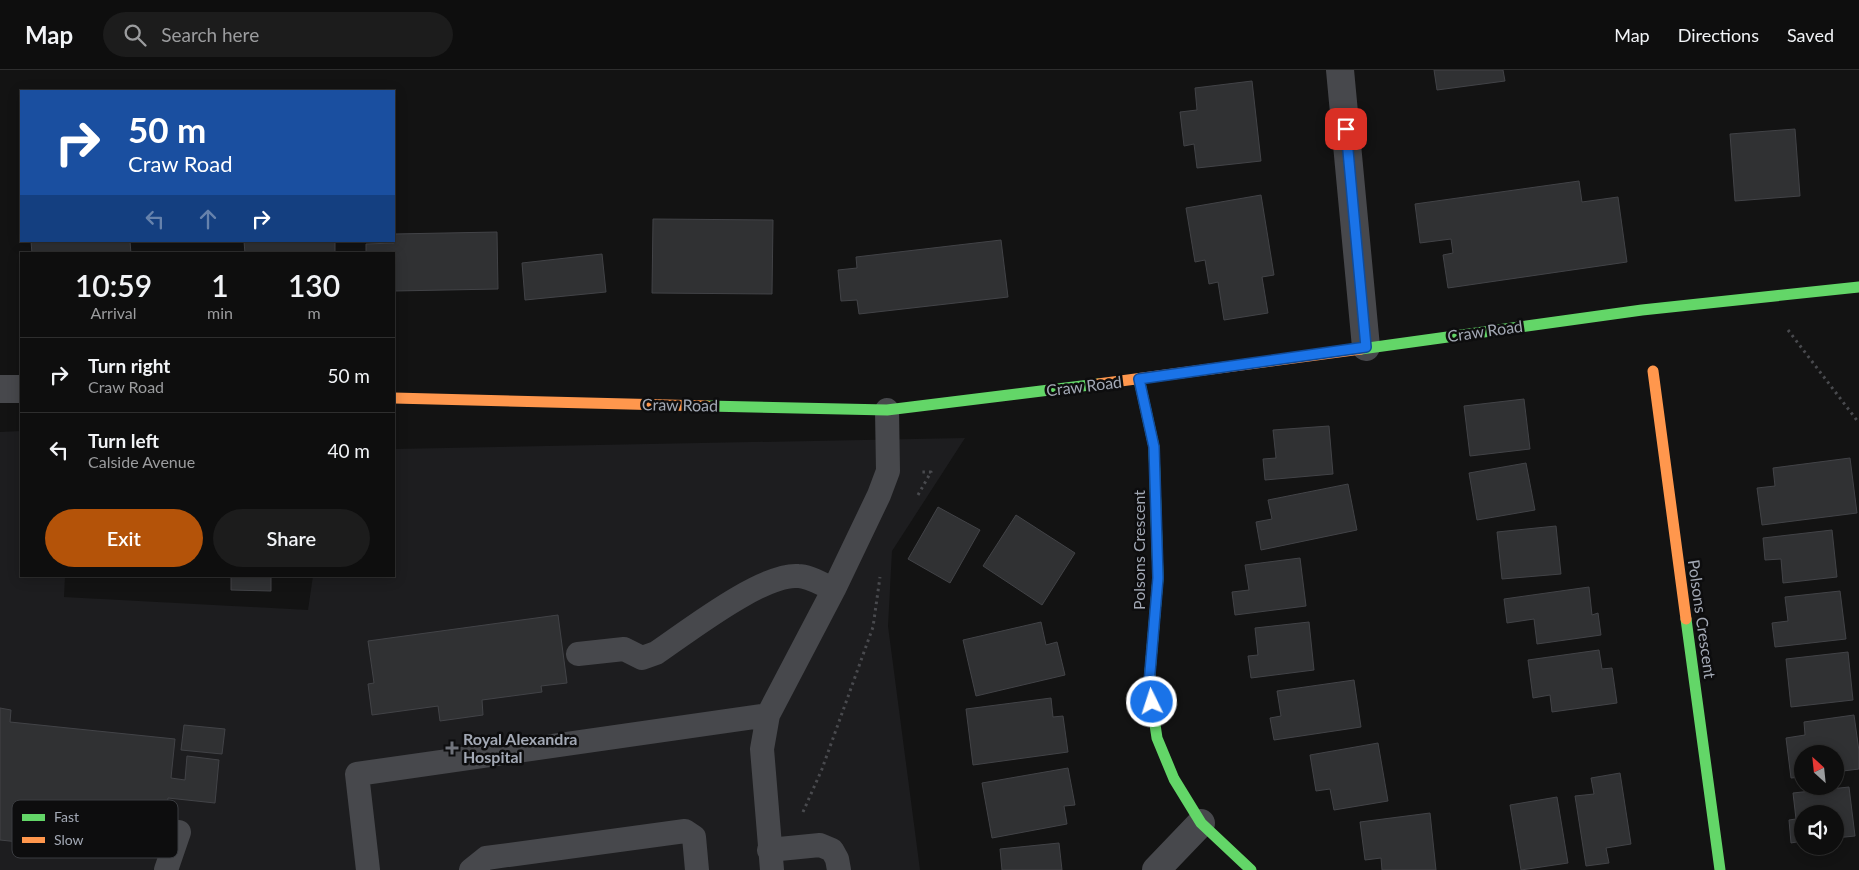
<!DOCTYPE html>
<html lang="en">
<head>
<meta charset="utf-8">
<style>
  :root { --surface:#0e0e0e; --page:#1c1c1c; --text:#f1f3f6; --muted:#9b9c9e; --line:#2e2e2e; --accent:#b45309 }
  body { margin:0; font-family:Lato,sans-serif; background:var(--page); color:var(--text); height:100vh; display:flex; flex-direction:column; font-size:19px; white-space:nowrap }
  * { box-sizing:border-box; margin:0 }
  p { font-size:16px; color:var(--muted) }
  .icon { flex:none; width:28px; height:28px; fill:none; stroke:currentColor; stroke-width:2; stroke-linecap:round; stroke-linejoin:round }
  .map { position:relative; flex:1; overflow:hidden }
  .details { position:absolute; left:20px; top:182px; width:375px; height:325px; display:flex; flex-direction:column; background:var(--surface); border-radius:0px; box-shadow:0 2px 12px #0003,0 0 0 1px var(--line) }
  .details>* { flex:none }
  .banner { position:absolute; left:20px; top:20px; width:375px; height:152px; border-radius:0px; box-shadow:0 2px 12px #0003,0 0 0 1px var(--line); background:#1a4fa0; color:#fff; overflow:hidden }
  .needle { width:32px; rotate:333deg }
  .fabs { position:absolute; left:1794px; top:675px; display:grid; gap:10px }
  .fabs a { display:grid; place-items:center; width:50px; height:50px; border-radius:50%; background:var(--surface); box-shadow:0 2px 12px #0003,0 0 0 1px var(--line); font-size:25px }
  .pin { position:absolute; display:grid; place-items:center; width:42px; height:42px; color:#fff; margin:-21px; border-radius:10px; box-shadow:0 2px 8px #0006 }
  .me { position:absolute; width:55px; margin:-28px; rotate:356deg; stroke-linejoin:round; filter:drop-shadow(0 0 4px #0008) }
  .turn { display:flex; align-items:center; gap:18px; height:105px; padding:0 25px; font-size:22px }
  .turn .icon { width:65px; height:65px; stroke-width:2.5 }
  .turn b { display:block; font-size:35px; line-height:42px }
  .lanes { display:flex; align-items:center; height:48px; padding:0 25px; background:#0003; justify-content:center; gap:25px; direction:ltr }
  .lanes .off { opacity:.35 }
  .eta { display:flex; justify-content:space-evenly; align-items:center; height:85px; text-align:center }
  .eta b { font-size:30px; font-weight:600; line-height:35px }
  .action { display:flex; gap:10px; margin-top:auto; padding:10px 25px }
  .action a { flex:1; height:58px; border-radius:30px; background:var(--accent); color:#fff; font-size:20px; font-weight:600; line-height:58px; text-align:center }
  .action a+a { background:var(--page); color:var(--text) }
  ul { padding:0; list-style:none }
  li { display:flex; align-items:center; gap:15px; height:75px; padding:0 25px; border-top:1px solid var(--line) }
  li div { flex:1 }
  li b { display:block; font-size:19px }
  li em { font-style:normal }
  header { display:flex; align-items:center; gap:30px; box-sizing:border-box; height:70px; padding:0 25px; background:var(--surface); border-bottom:1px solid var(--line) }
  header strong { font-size:24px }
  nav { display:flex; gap:28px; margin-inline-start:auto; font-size:18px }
  .search { width:350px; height:45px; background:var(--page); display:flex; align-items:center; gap:12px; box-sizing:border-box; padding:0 18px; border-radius:28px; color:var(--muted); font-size:19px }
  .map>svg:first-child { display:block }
  .built { fill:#1d1d1f }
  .building { fill:#303133; stroke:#424347 }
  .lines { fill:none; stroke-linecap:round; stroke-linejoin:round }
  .path { stroke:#494a4e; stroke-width:3; stroke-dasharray:2.5 4; stroke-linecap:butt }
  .lane { stroke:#47484c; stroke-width:24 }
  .street { stroke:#47484c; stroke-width:28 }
  .fast { stroke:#63d668; stroke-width:11 }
  .slow { stroke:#ff974d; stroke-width:11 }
  .route-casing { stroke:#114b97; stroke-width:12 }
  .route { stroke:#1a73e8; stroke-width:9 }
  .poi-dot { fill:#71747c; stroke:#0d0d0e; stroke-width:2 }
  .labels { text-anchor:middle; stroke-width:5; stroke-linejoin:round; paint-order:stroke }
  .street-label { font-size:16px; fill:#a3a9b5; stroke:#0d0d0e }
  .poi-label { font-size:16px; font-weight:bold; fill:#a3a9b5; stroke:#0d0d0e; text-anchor:start }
  .key { fill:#0d0d0e; stroke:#3a3c40; stroke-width:1 }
  .key-label { font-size:14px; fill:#a3a9b5 }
</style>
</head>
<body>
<header>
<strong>Map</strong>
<div class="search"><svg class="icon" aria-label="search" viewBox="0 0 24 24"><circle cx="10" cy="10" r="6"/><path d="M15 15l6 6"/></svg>Search here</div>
<nav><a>Map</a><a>Directions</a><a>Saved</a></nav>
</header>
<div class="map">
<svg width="1859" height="800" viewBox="0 0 1859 800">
  <rect width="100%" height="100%" fill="#131313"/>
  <!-- built -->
  <path class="built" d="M21,361V506H65L64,527L308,540L313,506H394V379L965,368L892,481L888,556L920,800H0V362Z"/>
  <!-- building -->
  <path class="building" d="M1434,0H1503L1505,11L1437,20Z
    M1252,11L1261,91L1197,98L1194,74L1184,76L1180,42L1197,40L1195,18Z
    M1795,59L1800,126L1735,131L1730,64Z
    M1579,111L1582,132L1618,127L1627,192L1448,218L1443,185L1453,183L1451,169L1420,173L1415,134Z
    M1261,125L1274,205L1262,207L1268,243L1224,250L1218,212L1209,214L1205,190L1195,192L1186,138Z
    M653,149L773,150L772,224L652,223Z
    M497,162L498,219L394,221V184H366V174L394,173V164Z
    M1001,170L1008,227L859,244L857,230L841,231L838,200L857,198L856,187Z
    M31,171H130L131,184H32Z
    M244,171H335V184H245Z
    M602,184L606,222L525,230L522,193Z
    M1524,329L1530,379L1470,386L1464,336Z
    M1329,356L1333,404L1265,410L1263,389L1276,388L1273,360Z
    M1850,388L1857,443L1762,455L1757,418L1775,416L1773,398Z
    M1526,393L1535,440L1477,450L1469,403Z
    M1348,414L1357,460L1261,480L1256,452L1272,449L1268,430Z
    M938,437L980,460L950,513L908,489Z
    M1016,445L1075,483L1042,535L983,496Z
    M1556,456L1561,504L1502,509L1497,462Z
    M1832,460L1837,507L1783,513L1781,489L1765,490L1763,468Z
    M1300,488L1306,536L1235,545L1232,522L1249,520L1245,495Z
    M231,506H271V521L231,520Z
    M1589,517L1592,545L1598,543L1601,565L1537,574L1534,549L1507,553L1504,529Z
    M1840,521L1846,569L1775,577L1772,553L1788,551L1785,527Z
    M558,545L567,613L541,616L542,622L482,630L483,645L440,651L438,636L372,645L368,614L374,613L368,571Z
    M1041,552L1046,575L1057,572L1065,605L976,626L963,570Z
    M1309,552L1314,600L1251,608L1248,586L1258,585L1255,558Z
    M1599,580L1602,599L1612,598L1617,633L1552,642L1550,625L1533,628L1528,590Z
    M1848,582L1853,630L1791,637L1786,589Z
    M1354,610L1361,657L1274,670L1270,648L1281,646L1277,621Z
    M1051,628L1053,647L1063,646L1068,682L973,695L966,639Z
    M0,638L11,640L10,652L175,669L171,708L185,710L187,686L219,690L215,733L168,728L162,787L0,770Z
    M1854,645L1859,681V699L1835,702V684H1802V707L1791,708L1786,668L1805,665L1804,652Z
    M184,655L225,659L222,684L181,680Z
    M1378,673L1388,731L1334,740L1330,719L1316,721L1310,685Z
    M1068,698L1075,735L1064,736L1067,754L992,768L982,713Z
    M1620,703L1631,774L1606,778L1609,793L1586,796L1575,726L1594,724L1591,708Z
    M1849,717L1855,766L1835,768V744H1802V771L1791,773L1789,750L1796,749L1793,723Z
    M1557,727L1568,793L1521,800L1510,735Z
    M1430,743L1436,800H1382L1381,788L1365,790L1360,752Z
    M1059,773L1062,800H1002L1000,779Z"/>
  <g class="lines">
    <!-- path -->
    <path class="path" d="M1788,260L1859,353
      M918,425L931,402H921
      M803,742L822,699L873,557L880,507"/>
    <!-- lane -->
    <path class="lane" d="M578,584L624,579L642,588L656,583C687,562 763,503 798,506C809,506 823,515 834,519
      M769,780L820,775L832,780L837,789L839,800
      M166,800L179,762
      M368,800L357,704L768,645
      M471,800L486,788L685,761L694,767L697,800
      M772,800L762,679L768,645L834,519L879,425L888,401L887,340"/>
    <!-- street -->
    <path class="street" d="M1340,0L1366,277
      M0,319H21
      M1156,800L1201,753"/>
    <!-- fast -->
    <path class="fast" d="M1361,279L1642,240L1859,217
      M1139,309L1154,377L1158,508L1149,614L1157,668L1174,709L1201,753L1251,800
      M707,336L887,340L1098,314
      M1686,549L1720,800"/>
    <!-- slow -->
    <path class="slow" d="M1653,301L1686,549
      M1098,314L1361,279
      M394,328L707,336"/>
  </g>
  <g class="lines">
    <!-- route casing -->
    <g class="route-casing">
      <path id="route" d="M1152,632L1149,614L1158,508L1154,377L1139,309L1366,277L1346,59"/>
    </g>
    <!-- route -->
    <use href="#route" class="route"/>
  </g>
  <!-- markers -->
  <path class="poi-dot" d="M449.5 670.5h5v5h5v5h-5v5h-5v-5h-5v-5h5z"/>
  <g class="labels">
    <!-- street labels -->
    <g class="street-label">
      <text transform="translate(1485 261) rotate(-8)" y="6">Craw Road</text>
      <text transform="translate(1084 316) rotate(-7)" y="6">Craw Road</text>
      <text transform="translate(680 335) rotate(1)" y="6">Craw Road</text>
      <text transform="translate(1139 480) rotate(-90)" y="6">Polsons Crescent</text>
      <text transform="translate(1702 549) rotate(82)" y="6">Polsons Crescent</text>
    </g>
    <!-- poi labels -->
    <g class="poi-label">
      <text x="463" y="675">Royal Alexandra<tspan x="463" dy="18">Hospital</tspan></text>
    </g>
  </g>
  <!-- legend -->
  <rect x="12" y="730" width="166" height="58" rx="8" class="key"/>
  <rect x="22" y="744" width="23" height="7" fill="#63d668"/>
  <rect x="22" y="767" width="23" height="6" fill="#ff974d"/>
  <g class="key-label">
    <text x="54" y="752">Fast</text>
    <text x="54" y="775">Slow</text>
  </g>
</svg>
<div class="fabs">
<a><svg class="needle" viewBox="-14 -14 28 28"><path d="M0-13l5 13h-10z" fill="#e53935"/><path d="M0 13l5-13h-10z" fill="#9b9c9e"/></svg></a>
<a><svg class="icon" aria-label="sound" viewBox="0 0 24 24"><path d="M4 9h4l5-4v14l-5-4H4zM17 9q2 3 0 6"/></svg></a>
</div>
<div class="pin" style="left:1346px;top:59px;background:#d93025"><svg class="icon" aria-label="arrive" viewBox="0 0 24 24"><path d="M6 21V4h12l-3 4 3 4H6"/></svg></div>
<svg class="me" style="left:1152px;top:632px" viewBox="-20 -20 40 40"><circle r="17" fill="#1a73e8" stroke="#fff" stroke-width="3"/><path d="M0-11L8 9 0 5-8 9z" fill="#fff"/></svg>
<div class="banner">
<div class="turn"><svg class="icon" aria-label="right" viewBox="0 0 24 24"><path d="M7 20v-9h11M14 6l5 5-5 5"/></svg><div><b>50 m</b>Craw Road</div></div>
<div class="lanes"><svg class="icon off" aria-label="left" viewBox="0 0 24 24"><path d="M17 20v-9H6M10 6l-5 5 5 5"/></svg><svg class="icon off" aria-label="ahead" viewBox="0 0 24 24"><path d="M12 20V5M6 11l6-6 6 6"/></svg><svg class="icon" aria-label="right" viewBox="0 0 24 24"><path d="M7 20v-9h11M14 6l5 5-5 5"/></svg></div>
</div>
<section class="details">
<div class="eta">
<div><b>10:59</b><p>Arrival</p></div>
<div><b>1</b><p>min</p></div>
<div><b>130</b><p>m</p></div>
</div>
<ul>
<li><svg class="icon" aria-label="right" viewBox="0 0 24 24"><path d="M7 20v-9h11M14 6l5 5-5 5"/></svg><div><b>Turn right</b><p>Craw Road</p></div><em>50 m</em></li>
<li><svg class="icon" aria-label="left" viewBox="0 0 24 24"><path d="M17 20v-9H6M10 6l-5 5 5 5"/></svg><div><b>Turn left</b><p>Calside Avenue</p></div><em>40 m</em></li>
</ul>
<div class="action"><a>Exit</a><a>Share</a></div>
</section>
</div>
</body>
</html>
